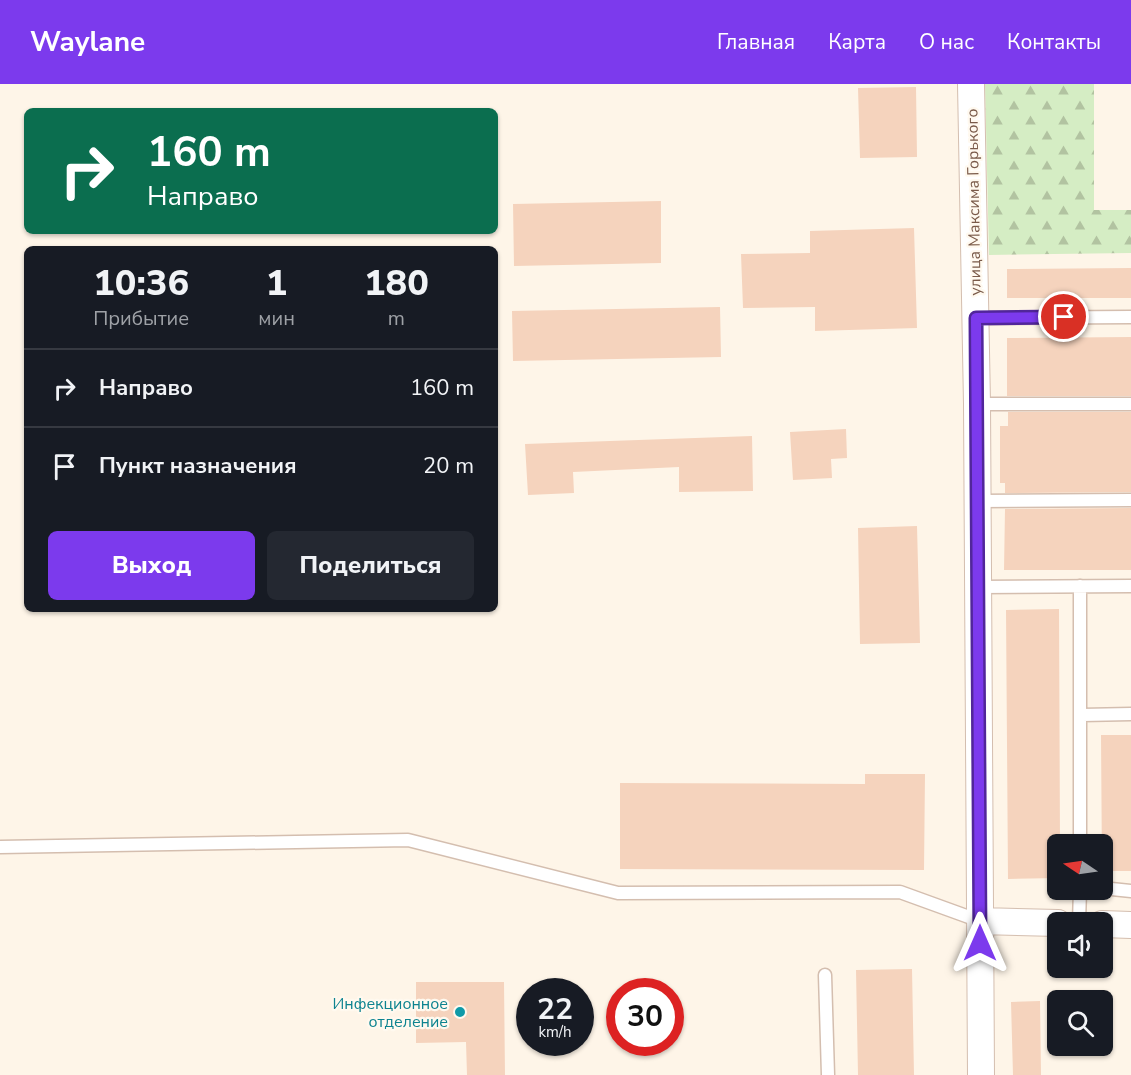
<!DOCTYPE html>
<html lang="ru">
<head>
<meta charset="utf-8">
<style>
  :root { --surface:#171b24; --page:#242831; --text:#f1f3f6; --muted:#9ea1a6; --line:#363941; --accent:#7c3aed }
  body { margin:0; font-family:"Nunito Sans",sans-serif; background:var(--page); color:var(--text); height:100vh; display:flex; flex-direction:column; font-size:22px; white-space:nowrap }
  * { box-sizing:border-box; margin:0 }
  p { font-size:20px; color:var(--muted) }
  .icon { flex:none; width:33px; height:33px; fill:none; stroke:currentColor; stroke-width:2; stroke-linecap:round; stroke-linejoin:round }
  .map { position:relative; flex:1; overflow:hidden }
  .panel { position:absolute; left:24px; top:162px; width:474px; height:366px; display:flex; flex-direction:column; background:var(--surface); border-radius:9px; box-shadow:0 2px 4px #0004 }
  .panel>* { flex:none }
  .guide { position:absolute; left:24px; top:24px; width:474px; height:126px; border-radius:9px; box-shadow:0 2px 4px #0004; background:#0b6e4f; color:#fff; overflow:hidden }
  .needle { width:39px; rotate:283deg }
  .fabs { position:absolute; left:1047px; top:750px; display:grid; gap:12px }
  .fabs a { display:grid; place-items:center; width:66px; height:66px; border-radius:9px; background:var(--surface); box-shadow:0 2px 4px #0004; font-size:30px }
  .speed { position:absolute; left:516px; top:894px; display:flex; gap:12px; font-size:30px; font-weight:700; text-align:center }
  .speed>* { display:grid; place-content:center; width:78px; height:78px; border-radius:50%; background:var(--surface); box-shadow:0 2px 4px #0004; line-height:1 }
  .speed small { font-size:15px; font-weight:400 }
  .speed .limit { border:9px solid #d22; background:#fff; color:#111 }
  .pin { position:absolute; display:grid; place-items:center; width:51px; height:51px; color:#fff; margin:-26px; border:3px solid #fff; border-radius:50%; box-shadow:0 2px 6px #0007 }
  .me { position:absolute; width:66px; margin:-33px; rotate:0deg; stroke-linejoin:round; filter:drop-shadow(0 0 4px #0008) }
  .turn { display:flex; align-items:center; gap:21px; height:126px; padding:0 24px; font-size:27px }
  .turn .icon { width:78px; height:78px; stroke-width:2.5 }
  .turn b { display:block; font-size:42px; line-height:51px }
  .eta { display:flex; justify-content:space-evenly; align-items:center; height:102px; text-align:center }
  .eta b { font-size:36px; font-weight:800; line-height:42px }
  .cta { display:flex; gap:12px; margin-top:auto; padding:12px 24px }
  .cta a { flex:1; height:69px; border-radius:9px; background:var(--accent); color:#fff; font-size:24px; font-weight:800; line-height:69px; text-align:center }
  .cta a+a { background:var(--page); color:var(--text) }
  ul { padding:0; list-style:none }
  li { display:flex; align-items:center; gap:18px; height:78px; padding:0 24px; border-top:2px solid var(--line) }
  li div { flex:1 }
  li b { display:block; font-size:22px }
  li em { font-style:normal }
  header { display:flex; align-items:center; gap:36px; box-sizing:border-box; height:84px; padding:0 30px; background:var(--accent); color:#fff }
  header strong { font-size:28px }
  nav { display:flex; gap:33px; margin-inline-start:auto; font-size:21px }
  .map>svg:first-child { display:block }
  .forest { fill:url(#forest-firs) }
  .building { fill:#f5d3bd }
  .lines { fill:none; stroke-linecap:round; stroke-linejoin:round }
  .service-casing { stroke:#d4beaf; stroke-width:15 }
  .minor-casing { stroke:#d4beaf; stroke-width:28 }
  .service { stroke:#fff; stroke-width:12 }
  .minor { stroke:#fff; stroke-width:26 }
  .route-casing { stroke:#51269a; stroke-width:15 }
  .route { stroke:#7c3aed; stroke-width:10 }
  .culture-dot { fill:#0f9aa8; stroke:#fff9ef; stroke-width:2 }
  .labels { text-anchor:middle; stroke-width:4.5; stroke-linejoin:round; paint-order:stroke }
  .street-label { font-size:16px; fill:#7a5a49; stroke:#fff9ef }
  .culture-label { font-size:16px; fill:#0d838f; stroke:#fff9ef; text-anchor:end }
</style>
</head>
<body>
<header>
<strong>Waylane</strong>
<nav><a>Главная</a><a>Карта</a><a>О нас</a><a>Контакты</a></nav>
</header>
<div class="map">
<svg width="1131" height="991" viewBox="0 0 1131 991">
  <defs>
    <pattern id="forest-firs" width="22" height="20" patternUnits="userSpaceOnUse" patternTransform="scale(1.5)"><rect width="22" height="20" fill="#d5edc4"/><path d="M5 1l3.5 6h-7zM16 11l3.5 6h-7z" fill="#b2c3a1"/></pattern>
  </defs>
  <rect width="100%" height="100%" fill="#fef5e8"/>
  <!-- forest -->
  <path class="forest" d="M985,0H1094V126H1131V169L989,171Z"/>
  <!-- building -->
  <path class="building" d="M916,3L917,73L860,74L858,4Z
    M661,117V179L514,182L513,120Z
    M914,144L917,244L815,247V223L743,224L741,170L810,169V147Z
    M1131,184V214H1007V185Z
    M720,223L721,273L513,277L512,227Z
    M1131,253V312H1007V254Z
    M1008,328H1131V408L1005,409V399H1000V342H1008Z
    M846,345L847,374L831,375L832,394L793,396L790,348Z
    M752,352L753,407L679,408V383L573,388L574,409L528,411L525,360Z
    M1131,424V486H1004L1005,425Z
    M917,442L920,559L860,560L858,444Z
    M1059,525L1060,760H1058V794L1008,795L1006,526Z
    M1101,651H1131V787H1102Z
    M865,690H925L924,786L620,785V699L865,700Z
    M912,885L914,991H858L856,886Z
    M416,898H504L505,991H467L466,958L416,959Z
    M1040,917L1041,991H1013L1011,918Z"/>
  <g class="lines">
    <!-- service casing -->
    <g class="service-casing">
      <path id="service" d="M976,234L1131,233
        M977,320H1131
        M977,417L1131,416
        M978,503L1131,502
        M1082,631L1131,630
        M1080,760V502
        M0,763L408,756L618,809L900,808L980,837
        M1102,804L1131,807
        M1079,838L1080,806
        M825,891L828,991"/>
    </g>
    <!-- minor casing -->
    <g class="minor-casing">
      <path id="minor" d="M971,0L977,320L981,991
        M980,837L1058,839
        M1102,840L1131,841"/>
    </g>
    <!-- service -->
    <use href="#service" class="service"/>
    <!-- minor -->
    <use href="#minor" class="minor"/>
  </g>
  <g class="lines">
    <!-- route casing -->
    <g class="route-casing">
      <path id="route" d="M980,859L976,234L1064,233"/>
    </g>
    <!-- route -->
    <use href="#route" class="route"/>
  </g>
  <!-- markers -->
  <circle class="culture-dot" cx="460" cy="928" r="6"/>
  <g class="labels">
    <!-- street labels -->
    <g class="street-label">
      <text transform="translate(973 118) rotate(-91)" y="6">улица Максима Горького</text>
    </g>
    <!-- culture labels -->
    <g class="culture-label">
      <text x="448" y="925">Инфекционное<tspan x="448" dy="18">отделение</tspan></text>
    </g>
  </g>
</svg>
<div class="fabs">
<a><svg class="needle" viewBox="-14 -14 28 28"><path d="M0-13l5 13h-10z" fill="#e53935"/><path d="M0 13l5-13h-10z" fill="#9ea1a6"/></svg></a>
<a><svg class="icon" aria-label="sound" viewBox="0 0 24 24"><path d="M4 9h4l5-4v14l-5-4H4zM17 9q2 3 0 6"/></svg></a>
<a><svg class="icon" aria-label="search" viewBox="0 0 24 24"><circle cx="10" cy="10" r="6"/><path d="M15 15l6 6"/></svg></a>
</div>
<div class="speed"><div>22<small>km/h</small></div><div class="limit">30</div></div>
<div class="pin" style="left:1064px;top:233px;background:#d93025"><svg class="icon" aria-label="arrive" viewBox="0 0 24 24"><path d="M6 21V4h12l-3 4 3 4H6"/></svg></div>
<svg class="me" style="left:980px;top:859px" viewBox="-20 -20 40 40"><path d="M0-17L14 15 0 8-14 15z" fill="#7c3aed" stroke="#fff" stroke-width="4"/></svg>
<div class="guide">
<div class="turn"><svg class="icon" aria-label="right" viewBox="0 0 24 24"><path d="M7 20v-9h11M14 6l5 5-5 5"/></svg><div><b>160 m</b>Направо</div></div>
</div>
<section class="panel">
<div class="eta">
<div><b>10:36</b><p>Прибытие</p></div>
<div><b>1</b><p>мин</p></div>
<div><b>180</b><p>m</p></div>
</div>
<ul>
<li><svg class="icon" aria-label="right" viewBox="0 0 24 24"><path d="M7 20v-9h11M14 6l5 5-5 5"/></svg><div><b>Направо</b></div><em>160 m</em></li>
<li><svg class="icon" aria-label="arrive" viewBox="0 0 24 24"><path d="M6 21V4h12l-3 4 3 4H6"/></svg><div><b>Пункт назначения</b></div><em>20 m</em></li>
</ul>
<div class="cta"><a>Выход</a><a>Поделиться</a></div>
</section>
</div>
</body>
</html>
